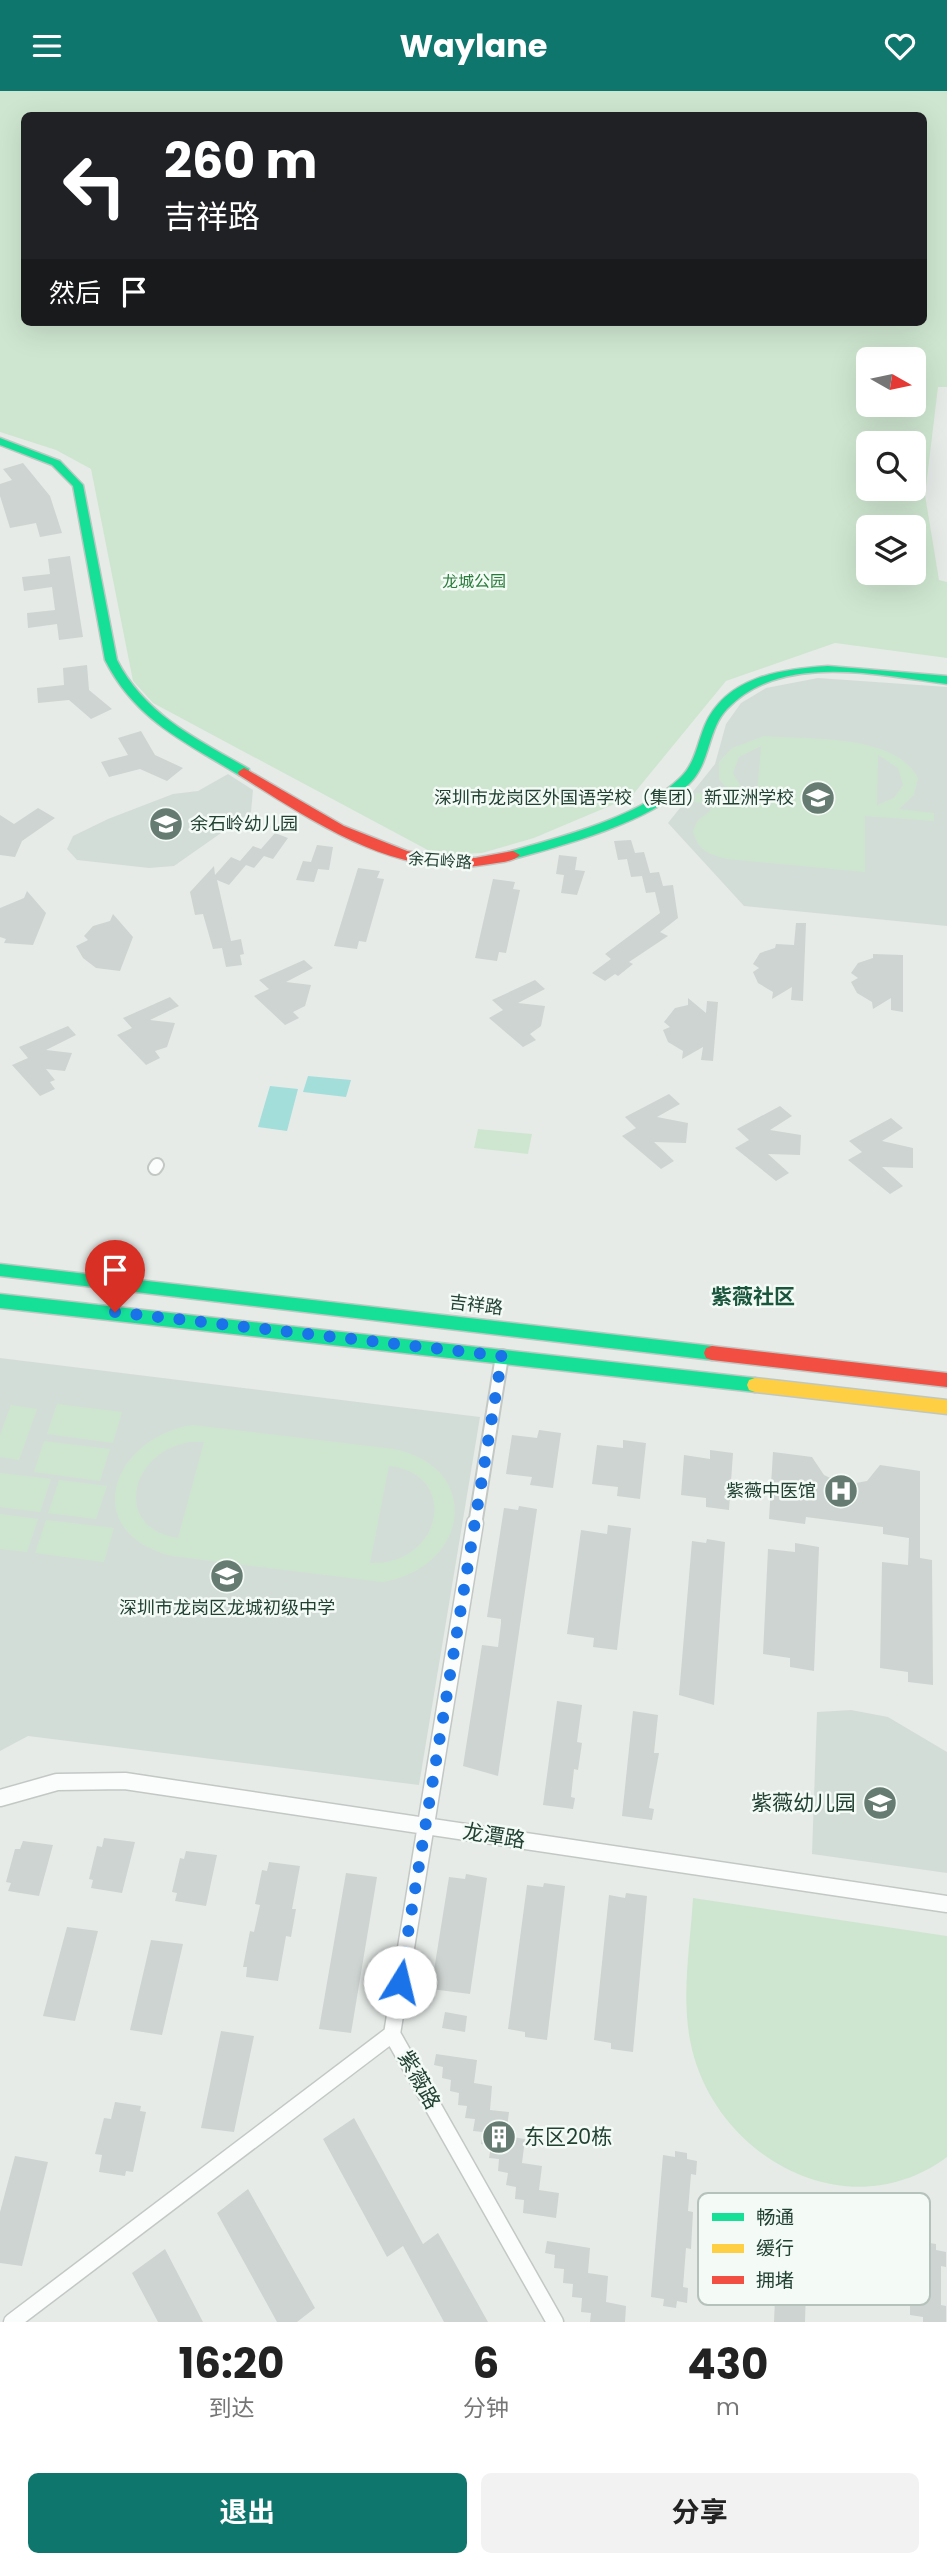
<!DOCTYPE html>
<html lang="zh">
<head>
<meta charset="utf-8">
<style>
  :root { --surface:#fff; --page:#f2f2f2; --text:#222; --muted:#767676; --accent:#0f766e }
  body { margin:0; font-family:Poppins,"Noto Sans SC",sans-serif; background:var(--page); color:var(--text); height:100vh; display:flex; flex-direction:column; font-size:26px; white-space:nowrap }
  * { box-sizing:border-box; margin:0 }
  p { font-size:23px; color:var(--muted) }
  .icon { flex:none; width:38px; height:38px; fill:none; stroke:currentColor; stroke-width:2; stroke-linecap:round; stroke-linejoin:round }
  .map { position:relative; height:2231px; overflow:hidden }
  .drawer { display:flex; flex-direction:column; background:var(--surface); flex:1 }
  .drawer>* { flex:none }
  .hud { position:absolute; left:21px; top:21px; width:906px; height:214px; border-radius:10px; box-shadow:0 7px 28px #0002; background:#202124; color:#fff; overflow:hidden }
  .needle { width:46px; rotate:99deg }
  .controls { position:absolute; left:856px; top:256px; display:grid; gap:14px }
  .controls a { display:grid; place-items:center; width:70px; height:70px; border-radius:10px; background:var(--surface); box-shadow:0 7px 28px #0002; font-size:35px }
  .pin { position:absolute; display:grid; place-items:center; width:60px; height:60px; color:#fff; margin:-72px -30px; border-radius:50% 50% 50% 0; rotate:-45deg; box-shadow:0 0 7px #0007 }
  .pin .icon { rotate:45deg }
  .me { position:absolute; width:77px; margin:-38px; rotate:9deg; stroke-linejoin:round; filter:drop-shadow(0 0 5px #0008) }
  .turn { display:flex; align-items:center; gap:24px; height:147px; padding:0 28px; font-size:32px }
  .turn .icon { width:91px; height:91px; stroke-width:2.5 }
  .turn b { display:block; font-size:49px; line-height:60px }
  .then { display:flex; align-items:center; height:66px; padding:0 28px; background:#0003; gap:14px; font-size:26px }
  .eta { display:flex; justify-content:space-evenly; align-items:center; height:119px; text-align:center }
  .eta b { font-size:42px; font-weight:700; line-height:49px }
  .cta { display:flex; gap:14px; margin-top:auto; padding:14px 28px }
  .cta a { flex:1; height:80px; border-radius:10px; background:var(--accent); color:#fff; font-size:28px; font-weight:700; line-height:80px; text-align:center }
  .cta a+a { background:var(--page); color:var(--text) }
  header { display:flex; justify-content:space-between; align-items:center; height:91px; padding:0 28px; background:var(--accent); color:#fff; font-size:32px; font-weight:700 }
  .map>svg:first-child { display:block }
  .built { fill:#d3ddd7 }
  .green { fill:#cee6d0; fill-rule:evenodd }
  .water { fill:#a3dedb }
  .building { fill:#ced4d1 }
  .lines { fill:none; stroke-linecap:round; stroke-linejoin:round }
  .street-far1-casing { stroke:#c3c8c5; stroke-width:16 }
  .street-casing { stroke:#c3c8c5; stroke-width:19 }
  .fast-casing { stroke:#bfc7c3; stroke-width:3 }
  .slow-casing { stroke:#bfc7c3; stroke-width:3 }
  .jam-casing { stroke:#bfc7c3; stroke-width:3 }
  .street-far1 { stroke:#fbfcfc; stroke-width:12 }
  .street { stroke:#fbfcfc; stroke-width:16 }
  .fast { fill:#16e098; fill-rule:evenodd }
  .slow { fill:#ffcf43; fill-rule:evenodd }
  .jam { fill:#f24e42; fill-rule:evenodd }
  .route { stroke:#1a73e8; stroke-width:12; stroke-dasharray:0 21.6 }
  .labels { text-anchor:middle; stroke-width:5; stroke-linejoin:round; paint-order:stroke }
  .far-park-label { font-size:16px; fill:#277c39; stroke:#f4faf6 }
  .far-street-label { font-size:16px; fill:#214133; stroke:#f4faf6 }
  .poi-label { font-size:18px; fill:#214133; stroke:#f4faf6; text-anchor:end }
  .street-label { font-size:18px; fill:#214133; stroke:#f4faf6 }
  .quarter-label { font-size:21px; font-weight:bold; fill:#1a563d; stroke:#f4faf6 }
  .near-poi-label { font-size:21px; fill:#214133; stroke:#f4faf6; text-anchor:end }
  .near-street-label { font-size:21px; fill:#214133; stroke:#f4faf6 }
  .key { fill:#f4faf6; stroke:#b5c2bc; stroke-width:2 }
  .key-label { font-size:19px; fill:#214133 }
</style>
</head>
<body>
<header><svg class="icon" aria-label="menu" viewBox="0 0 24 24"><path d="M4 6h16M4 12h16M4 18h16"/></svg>Waylane<svg class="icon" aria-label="heart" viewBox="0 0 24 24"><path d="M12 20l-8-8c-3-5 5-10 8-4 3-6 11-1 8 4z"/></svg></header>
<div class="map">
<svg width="947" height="2231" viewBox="0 0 947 2231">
  <rect width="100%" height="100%" fill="#e6ebe8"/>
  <!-- built -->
  <path class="built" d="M818,587L947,596V835L744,815L668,732L715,673L726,633L741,612L766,597Z
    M228,683L253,699L251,721L174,775L149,777L77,769L67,758L73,745L108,728L173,703L198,700Z
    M0,1267L480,1326L419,1694L28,1645L0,1660Z
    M851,1619L888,1626L947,1661V1782L812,1763L817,1621Z"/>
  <!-- green -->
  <path class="green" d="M0,0H947V296H938L925,404L939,489L947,491V567L835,552L726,590L631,706L534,747L482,762L437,764L153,612L133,590L91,378L56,359L0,341ZM24,24H924V231H24ZM868,268H914V313H868ZM868,352H914V397H868ZM868,436H914V481H868Z
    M764,645C809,649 894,642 918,687L914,704L899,718L934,722V730L865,725V781L727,768C708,763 698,760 693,740L698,729L710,720L711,713L694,711L696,702L733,705L719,688V671L732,657ZM761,655L757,703L756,704L741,696L733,682L739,666ZM878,664L898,677L903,694L894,707L877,714Z
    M478,1038L532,1043L528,1063L474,1057Z
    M57,1313L122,1321L113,1352L47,1343Z
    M11,1314L37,1318L19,1369L0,1366V1344Z
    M193,1334L394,1358C485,1377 468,1478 382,1491L172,1465C78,1442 111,1346 193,1334ZM204,1351L178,1447C105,1436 136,1346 204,1351ZM389,1375C461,1383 442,1475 370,1472Z
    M44,1350L110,1358L100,1390L34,1381Z
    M0,1382L51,1388L40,1421L0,1416Z
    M59,1389L107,1395L96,1428L48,1422Z
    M0,1423L38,1428L27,1461L0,1458Z
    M46,1429L114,1437L104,1471L35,1462Z
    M693,1807L947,1845V2066C852,2137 725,2072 694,1966C679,1915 690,1859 693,1807Z"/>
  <!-- water -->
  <path class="water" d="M308,985L351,989L346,1006L303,1001Z
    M270,995L298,998L287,1040L258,1036Z"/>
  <!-- building -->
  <path class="building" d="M23,372L50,405L62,442L40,446L36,432L10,437L0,405V393L12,389L3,378Z
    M70,465L83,546L59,549L57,533L28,537L27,522L55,519L52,496L24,500L22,486L50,483L48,468Z
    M87,574L89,599L112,618L91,628L69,609L38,612L37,597L64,594L63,577Z
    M141,640L155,664L183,677L167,690L140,678L109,686L101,671L128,664L118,647Z
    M38,717L55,727L22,750L15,766L0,764V724L14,733Z
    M275,742L288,747L273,768L264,765L254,777L246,774L229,794L217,789L231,850L241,848L244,863L240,864L242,874L226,876L222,857L213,858L203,823L195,824L190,801L214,775L215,784L231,766L240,770L253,755L261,758Z
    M631,749L635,762L644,761L650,782L659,781L663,795L673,794L678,827L660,841L668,845L629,871L633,873L618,885L615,883L605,890L592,882L611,868L605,863L660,822L655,801L646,802L642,785L631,786L627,768L618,769L614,750Z
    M317,754L333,756L329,779L318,778L314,791L296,789L303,770L311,771Z
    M559,764L577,766L575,779L585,780L577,804L561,802L564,784L556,783Z
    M358,777L380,780L377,787L384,788L366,851L359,850L357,858L334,855Z
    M493,788L515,791L513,798L520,799L506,862L499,861L497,870L475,867Z
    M27,800L46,822L33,854L4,852L6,848L0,846V817L24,807Z
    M113,823L133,846L120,880L96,877L83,867L76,855L88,849L84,845L93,835L110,830Z
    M796,832H806L803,910L791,909L792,896L772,908L773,901L758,892L753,881L759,877L753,873L760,862L775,857L776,853L794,854Z
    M873,863L903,864V921L891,919V907L873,918L872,911L857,902L851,891L858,887L851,882L858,872L873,867Z
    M304,869L313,877L286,891L311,894L305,915L293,921L299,927L285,934L254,905L269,898L259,889Z
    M535,889L545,898L518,912L545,915L541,935L530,943L536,949L523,956L489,927L503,919L492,909Z
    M170,906L179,915L150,929L175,932L167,956L155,960L160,967L146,974L117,944L132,937L123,927Z
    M688,907L706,922L707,910L718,911L713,970L701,969L703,956L682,968L683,960L668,951L663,939L670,936L664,931L675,917L688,914Z
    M68,935L76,944L46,959L72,962L65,980L46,978L55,989L50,991L55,998L40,1005L12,974L28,967L19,956Z
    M669,1003L680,1013L657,1026L688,1032L686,1052L654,1051L674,1070L661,1078L622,1045L636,1037L625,1026Z
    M780,1015L792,1025L770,1039L801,1044L800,1064L768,1063L789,1082L776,1090L735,1057L749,1049L737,1038Z
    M891,1027L903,1037L882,1050L913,1057V1077L882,1076L903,1095L890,1103L848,1069L862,1061L849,1050Z
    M539,1339L561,1342L553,1397L530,1394L532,1386L506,1383L512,1344L537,1347Z
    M623,1349L646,1352L640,1408L617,1405L618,1396L592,1393L597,1354L623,1357Z
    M710,1359L733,1362L729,1419L706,1416V1407L681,1404L684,1364L710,1368Z
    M773,1361L812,1366L824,1384L845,1394L867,1390L880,1374L920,1380V1467L932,1469L933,1594L908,1591V1581L880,1577L882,1471L908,1474L909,1447L883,1443V1436L806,1426L805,1433L769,1428Z
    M519,1415L537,1418L498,1685L463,1675L482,1554L498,1556L501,1532V1528L487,1526L504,1417L518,1419Z
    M608,1434L631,1437L617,1559L593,1556L594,1547L567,1543L581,1439L607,1443Z
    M707,1448L725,1451L714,1614L679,1604L692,1450L706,1452Z
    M795,1452L819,1456L814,1580L790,1576V1567L763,1563L768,1458L795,1461Z
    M557,1610L582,1614L577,1651L582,1652L578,1679L574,1678L571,1706L575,1707L573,1718L543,1714Z
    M633,1620L658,1624L654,1662H659L649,1717L654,1718L652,1729L622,1725Z
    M104,1747L135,1751L122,1802L91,1797L93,1789L89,1788L97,1755L102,1756Z
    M23,1750L53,1754L39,1805L8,1800L11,1792L6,1791L15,1758H20Z
    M186,1760L217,1764L206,1815L175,1810L177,1802L172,1801L180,1767L184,1768Z
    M269,1771L300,1775L292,1818H296L291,1846L286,1845L278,1890L246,1886L247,1876H243L250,1840L254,1841L260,1814L255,1813L262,1779L267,1780Z
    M346,1782L377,1786L351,1942L319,1938Z
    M466,1783L487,1787L470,1903L431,1898L449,1786L465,1788Z
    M544,1792L565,1795L547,1949L525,1946V1941L508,1938L527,1794L543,1796Z
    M626,1802L647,1805L633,1961L611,1958V1952L594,1949L609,1804L625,1807Z
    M67,1836L98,1840L75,1930L43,1925Z
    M151,1849L183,1853L162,1944L130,1939Z
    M445,1921L467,1925L465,1941L442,1937Z
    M221,1940L254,1945L234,2041L201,2037Z
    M436,1963L477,1969L474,1992L492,1995L490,2019L509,2021L506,2045L525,2048L522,2072L542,2075L539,2099L559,2102L556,2127L523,2122L524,2109L515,2108L516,2096L506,2094L508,2082L498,2080L499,2068L489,2067L491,2055L481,2053L483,2041L473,2040L475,2028L465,2027L467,2015L458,2014L459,2002L450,2000L451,1989L442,1987L443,1976L434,1974Z
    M115,2011L141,2015L140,2020L146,2021L133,2081L126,2080L125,2085L99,2081L102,2064L95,2063L104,2027L111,2028Z
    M354,2027L423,2153L438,2142L488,2231H444L403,2155L387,2166L323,2048Z
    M675,2060L687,2062V2068L697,2070L696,2084L691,2083L688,2120L693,2121L691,2158L686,2157L683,2196L688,2197L687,2212L677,2210L676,2217L663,2215L664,2208L651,2206L663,2064L675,2066Z
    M15,2065L48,2071L22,2175L0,2172V2121Z
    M248,2098L315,2217L297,2231H277L217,2122Z
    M779,2127L808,2132L805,2231H774L775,2209L741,2203L745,2136L778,2142Z
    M547,2150L590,2157L588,2182L608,2185L606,2211L626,2215L625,2231H590L591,2222L581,2221L582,2207L572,2206L573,2193L563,2192L564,2178L554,2177L555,2164L545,2162Z
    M923,2151L936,2153V2159L946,2161V2176L941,2175V2214L946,2215V2231H923V2226L910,2224V2155L923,2157Z
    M165,2158L203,2231H158L132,2182Z"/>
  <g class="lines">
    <!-- street-far1 casing -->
    <g class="street-far1-casing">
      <path id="street-far1" d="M155,1077L157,1074
        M475,1434L502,1265"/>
    </g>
    <!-- street casing -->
    <g class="street-casing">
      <path id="street" d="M475,1432L392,1943L555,2231
        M0,1707L57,1691L125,1690L947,1813
        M12,2231L392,1943"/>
    </g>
    <!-- fast casing -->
    <g class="fast-casing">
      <path id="fast" d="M0,347L60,370L83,394L117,569C145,624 197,648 249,678V684H239C185,651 135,629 105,569L73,395L52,374L0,354Z
        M828,575L947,585V593C878,584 781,561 727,618C707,639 711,672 689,693C650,731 565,754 513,768L506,764L508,761C561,746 640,726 680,687C695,673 697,653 705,634C726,586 781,578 828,575Z
        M0,1173L712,1255L718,1257L720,1262L718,1267L712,1269L0,1185Z
        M0,1203L755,1287L761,1289L763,1294L761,1299L755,1301L0,1217Z"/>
    </g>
    <!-- slow casing -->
    <g class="slow-casing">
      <path id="slow" d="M755,1287L947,1309V1323L755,1301L749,1299L747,1294L749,1289Z"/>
    </g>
    <!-- jam casing -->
    <g class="jam-casing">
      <path id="jam" d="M244,677L344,735L407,760L439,766L475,767L513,760L520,764C513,771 500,771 490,773C398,790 313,730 239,684L238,681Z
        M712,1255L947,1282V1296L712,1269L706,1267L704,1262L706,1257Z"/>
    </g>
    <!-- street-far1 -->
    <use href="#street-far1" class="street-far1"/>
    <!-- street -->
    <use href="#street" class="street"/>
    <!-- fast -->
    <use href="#fast" class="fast"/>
    <!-- slow -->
    <use href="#slow" class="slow"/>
    <!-- jam -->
    <use href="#jam" class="jam"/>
  </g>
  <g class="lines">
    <!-- route -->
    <path class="route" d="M115,1221L502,1265L400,1891"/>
  </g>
  <!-- icons -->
  <defs>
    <g id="school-disc" transform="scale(1.75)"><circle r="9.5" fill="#667c72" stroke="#f4faf6"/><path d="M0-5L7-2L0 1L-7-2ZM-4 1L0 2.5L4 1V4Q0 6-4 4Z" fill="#fff"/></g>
    <g id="hospital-disc" transform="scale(1.75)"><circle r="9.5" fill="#667c72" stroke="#f4faf6"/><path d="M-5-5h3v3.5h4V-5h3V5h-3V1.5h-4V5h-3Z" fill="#fff"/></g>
    <g id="building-disc" transform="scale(1.75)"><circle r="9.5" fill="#667c72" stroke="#f4faf6"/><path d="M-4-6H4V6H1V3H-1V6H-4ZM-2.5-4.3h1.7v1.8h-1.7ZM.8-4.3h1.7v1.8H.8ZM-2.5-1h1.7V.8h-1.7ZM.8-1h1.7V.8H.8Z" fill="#fff"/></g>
  </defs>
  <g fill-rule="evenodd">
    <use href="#school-disc" x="818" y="707"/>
    <use href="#school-disc" x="166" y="733"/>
    <use href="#hospital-disc" x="841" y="1400"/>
    <use href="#school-disc" x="227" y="1485"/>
    <use href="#school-disc" x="880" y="1712"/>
    <use href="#building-disc" x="499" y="2046"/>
  </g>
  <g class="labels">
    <!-- far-park labels -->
    <g class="far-park-label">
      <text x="474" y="496">龙城公园</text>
    </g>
    <!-- far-street labels -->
    <g class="far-street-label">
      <text transform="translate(440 769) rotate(4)" y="6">余石岭路</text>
    </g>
    <!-- poi labels -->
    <g class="poi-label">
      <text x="794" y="713">深圳市龙岗区外国语学校（集团）新亚洲学校</text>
      <text x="190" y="739" text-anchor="start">余石岭幼儿园</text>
      <text x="816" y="1406">紫薇中医馆</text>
      <text x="227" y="1523" text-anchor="middle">深圳市龙岗区龙城初级中学</text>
    </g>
    <!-- street labels -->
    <g class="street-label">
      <text transform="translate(476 1214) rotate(7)" y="6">吉祥路</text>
    </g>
    <!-- quarter labels -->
    <g class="quarter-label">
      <text x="753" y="1213">紫薇社区</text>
    </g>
    <!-- near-poi labels -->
    <g class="near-poi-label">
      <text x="856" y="1719">紫薇幼儿园</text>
      <text x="524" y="2053" text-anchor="start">东区20栋</text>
    </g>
    <!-- near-street labels -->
    <g class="near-street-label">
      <text transform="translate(494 1745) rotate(9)" y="7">龙潭路</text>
      <text transform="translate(419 1989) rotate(61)" y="7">紫薇路</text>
    </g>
  </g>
  <!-- legend -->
  <rect x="698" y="2102" width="232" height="112" rx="10" class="key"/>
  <rect x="712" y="2122" width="32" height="8" fill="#16e098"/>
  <rect x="712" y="2153" width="32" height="9" fill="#ffcf43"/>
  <rect x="712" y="2185" width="32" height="8" fill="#f24e42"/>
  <g class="key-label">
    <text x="756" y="2133">畅通</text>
    <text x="756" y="2164">缓行</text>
    <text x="756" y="2196">拥堵</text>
  </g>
</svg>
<div class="controls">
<a><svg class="needle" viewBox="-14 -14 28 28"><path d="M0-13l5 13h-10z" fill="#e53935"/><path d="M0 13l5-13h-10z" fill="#767676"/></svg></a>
<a><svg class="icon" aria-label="search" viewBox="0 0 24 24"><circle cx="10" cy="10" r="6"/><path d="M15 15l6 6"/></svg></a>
<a><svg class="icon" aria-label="layers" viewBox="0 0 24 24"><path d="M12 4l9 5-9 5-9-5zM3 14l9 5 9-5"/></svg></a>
</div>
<div class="pin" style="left:115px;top:1221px;background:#d93025"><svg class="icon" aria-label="arrive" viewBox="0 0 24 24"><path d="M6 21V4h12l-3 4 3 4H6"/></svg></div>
<svg class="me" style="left:400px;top:1891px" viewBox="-20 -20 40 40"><circle r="19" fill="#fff"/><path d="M0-13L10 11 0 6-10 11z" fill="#1a73e8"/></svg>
<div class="hud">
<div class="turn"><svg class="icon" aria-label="left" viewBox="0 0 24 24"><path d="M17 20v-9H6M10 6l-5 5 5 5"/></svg><div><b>260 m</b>吉祥路</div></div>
<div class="then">然后<svg class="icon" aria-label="arrive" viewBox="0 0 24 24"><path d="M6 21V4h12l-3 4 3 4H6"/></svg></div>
</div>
</div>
<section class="drawer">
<div class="eta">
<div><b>16:20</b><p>到达</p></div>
<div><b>6</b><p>分钟</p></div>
<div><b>430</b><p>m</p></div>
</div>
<div class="cta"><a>退出</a><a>分享</a></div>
</section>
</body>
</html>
